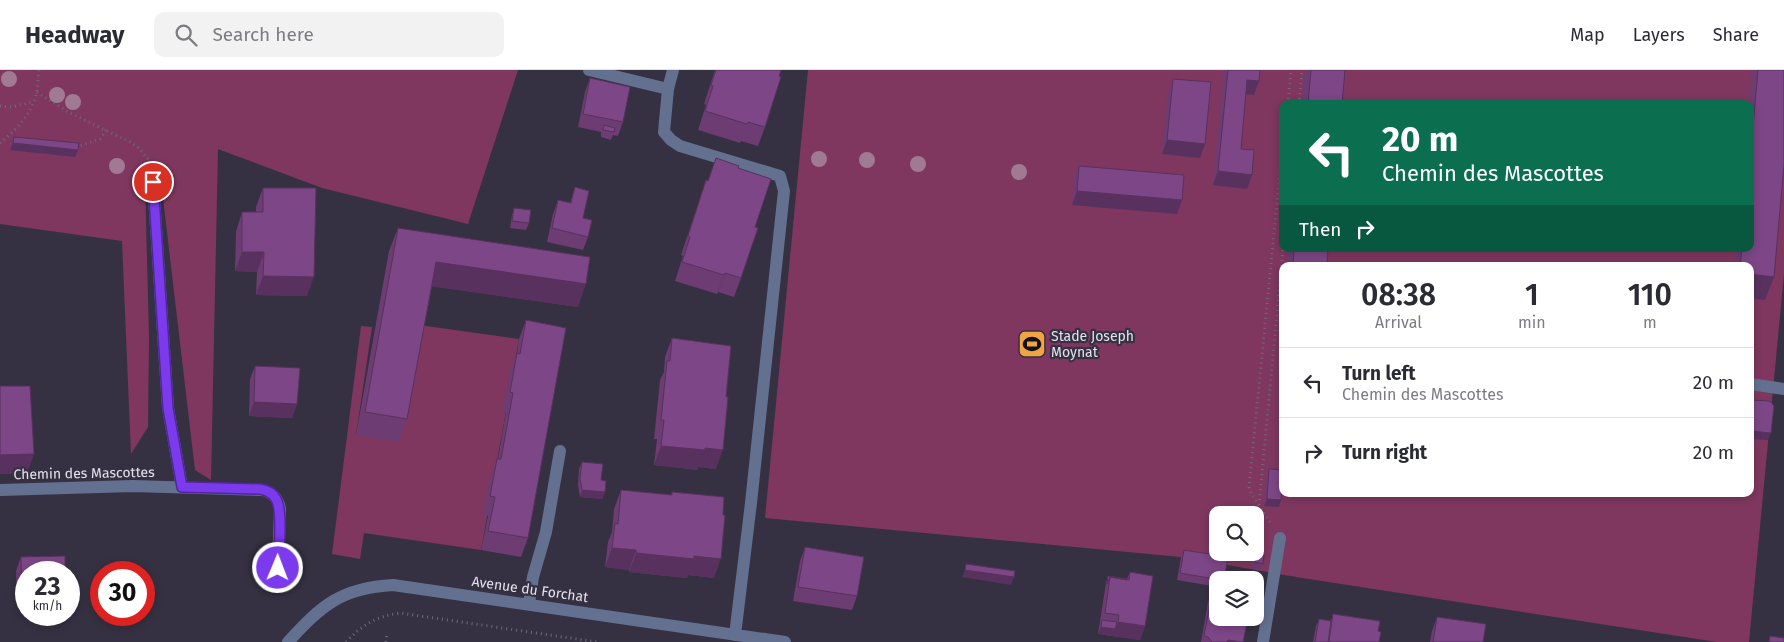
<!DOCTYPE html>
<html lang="en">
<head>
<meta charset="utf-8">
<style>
  :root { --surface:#fff; --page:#f2f2f3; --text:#2b2b33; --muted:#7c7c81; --line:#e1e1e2 }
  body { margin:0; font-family:"Fira Sans",sans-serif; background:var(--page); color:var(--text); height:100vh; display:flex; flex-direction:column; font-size:19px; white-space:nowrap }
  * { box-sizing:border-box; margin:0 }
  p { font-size:16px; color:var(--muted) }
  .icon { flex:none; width:28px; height:28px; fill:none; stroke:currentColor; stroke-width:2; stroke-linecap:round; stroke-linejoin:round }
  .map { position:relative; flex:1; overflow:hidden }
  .details { position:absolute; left:1279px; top:192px; width:475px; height:235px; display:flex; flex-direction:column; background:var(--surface); border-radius:10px; box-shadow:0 2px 8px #0003 }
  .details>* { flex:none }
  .hud { position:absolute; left:1279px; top:30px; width:475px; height:152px; border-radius:10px; box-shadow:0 2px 8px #0003; background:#0b6e4f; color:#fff; overflow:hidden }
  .controls { position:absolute; left:1209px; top:436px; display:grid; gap:10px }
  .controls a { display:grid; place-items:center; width:55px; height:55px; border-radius:10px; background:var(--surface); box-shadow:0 2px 8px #0003; font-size:25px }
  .speed { position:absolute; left:15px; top:491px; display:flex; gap:10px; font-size:25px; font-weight:700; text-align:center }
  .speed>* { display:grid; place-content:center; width:65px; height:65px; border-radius:50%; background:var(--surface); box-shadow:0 2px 8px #0003; line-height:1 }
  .speed small { font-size:12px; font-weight:400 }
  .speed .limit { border:8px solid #d22; background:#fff; color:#111 }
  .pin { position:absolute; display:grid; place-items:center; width:42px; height:42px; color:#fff; margin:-21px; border:2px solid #fff; border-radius:50%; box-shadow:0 1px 5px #0007 }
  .me { position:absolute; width:55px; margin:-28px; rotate:1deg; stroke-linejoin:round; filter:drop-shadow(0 0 4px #0008) }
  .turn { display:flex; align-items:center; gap:18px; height:105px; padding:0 20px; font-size:22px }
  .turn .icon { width:65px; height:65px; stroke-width:2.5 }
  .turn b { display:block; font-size:35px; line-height:42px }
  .then { display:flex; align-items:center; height:48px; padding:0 20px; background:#0003; gap:10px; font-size:19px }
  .eta { display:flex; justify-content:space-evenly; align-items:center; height:85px; text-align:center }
  .eta b { font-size:30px; font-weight:600; line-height:35px }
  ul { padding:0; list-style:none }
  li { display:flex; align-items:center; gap:15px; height:70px; padding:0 20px; border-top:1px solid var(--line) }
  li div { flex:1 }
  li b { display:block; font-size:19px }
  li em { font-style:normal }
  header { display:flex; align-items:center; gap:30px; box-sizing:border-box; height:70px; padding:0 25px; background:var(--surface); border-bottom:1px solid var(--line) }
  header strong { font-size:24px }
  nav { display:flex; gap:28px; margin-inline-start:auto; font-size:18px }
  .search { width:350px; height:45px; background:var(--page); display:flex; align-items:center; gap:12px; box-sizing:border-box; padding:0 18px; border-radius:10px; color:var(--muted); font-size:19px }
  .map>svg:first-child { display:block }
  .green { fill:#7f375f; fill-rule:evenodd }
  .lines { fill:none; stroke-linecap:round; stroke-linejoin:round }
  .path { stroke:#6d6a79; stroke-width:3; stroke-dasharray:1 4; stroke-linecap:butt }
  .minor { stroke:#637090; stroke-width:12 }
  .tree { fill:#a07a93 }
  .wall { fill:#6c3c73 }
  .shaded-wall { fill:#58315e }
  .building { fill:#7d4686; stroke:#58315e }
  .route-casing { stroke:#51269a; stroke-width:12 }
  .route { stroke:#7c3aed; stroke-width:9 }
  .labels { text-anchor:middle; stroke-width:4.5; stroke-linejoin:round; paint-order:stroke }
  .poi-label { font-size:14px; fill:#e3e1ec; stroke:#353142; text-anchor:start }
  .street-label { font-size:14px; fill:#e3e1ec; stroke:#353142 }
</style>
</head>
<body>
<header>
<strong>Headway</strong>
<div class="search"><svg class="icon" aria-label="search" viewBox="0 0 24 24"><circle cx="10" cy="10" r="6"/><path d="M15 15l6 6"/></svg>Search here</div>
<nav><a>Map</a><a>Layers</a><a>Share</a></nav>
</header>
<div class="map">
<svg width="1784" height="572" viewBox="0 0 1784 572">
  <rect width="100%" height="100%" fill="#353142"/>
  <!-- green -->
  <path class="green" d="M0,0H518L468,154L322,118L218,79L211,410L195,400L161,111L145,112L149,267L148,357L131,384L122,171L0,154Z
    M808,0H1784V204L1749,572H1717L1296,507L1181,487L765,448ZM1282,34H1750V179H1282ZM1282,196H1750V424H1282ZM1218,445H1255V482H1218Z
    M419,255L519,269L481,480L364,463L360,489L332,484L361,256L372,257L356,365Z"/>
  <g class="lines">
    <!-- path -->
    <path class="path" d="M37,22L68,42L130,72L139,78L150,92
      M1288,34L1291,0
      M1299,34L1302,0
      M0,36L12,37L32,32
      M0,73C16,60 34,42 37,20C38,14 38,7 39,0
      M76,77L100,69L106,60
      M1259,435L1283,179
      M1270,452L1251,423L1249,417L1282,82
      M346,572C362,555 377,546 400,543L597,572
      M386,572L387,562"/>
    <!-- minor -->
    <path class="minor" d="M589,0L668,19
      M673,0L668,19L664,62L671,70L680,76L780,106L784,121L751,433L735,565
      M153,112L168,338L182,417
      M1750,314L1784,319
      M0,420L133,416L264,420C274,424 278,429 280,439L278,498
      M529,534L533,507L546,462L560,381
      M288,572C322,535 341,518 393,515L785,572
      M1263,572L1280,468"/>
  </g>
  <!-- trees -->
  <g class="tree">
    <circle cx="9" cy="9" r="8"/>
    <circle cx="57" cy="25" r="8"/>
    <circle cx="73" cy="32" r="8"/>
    <circle cx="819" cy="89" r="8"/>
    <circle cx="867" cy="90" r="8"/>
    <circle cx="918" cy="94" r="8"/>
    <circle cx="117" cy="96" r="8"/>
    <circle cx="1019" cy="102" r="8"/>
  </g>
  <!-- wall -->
  <path class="wall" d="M715,0H781L765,57L758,76L741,71L740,73L698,60L706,35L704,34Z
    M1224,0H1260L1259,11L1254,25L1246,24L1241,79L1252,105L1247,119L1213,115Z
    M1305,0H1345L1342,34H1302Z
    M1752,0H1784L1765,230L1750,228V196H1734L1736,179H1750V34H1749Z
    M590,8L623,52L618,66L613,65L611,70L601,67V62L578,57L585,22Z
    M1173,9L1200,88L1162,84L1168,23Z
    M14,67L75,87L10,80L11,74Z
    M1079,96L1182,130L1177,144L1072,135L1074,109Z
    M738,98L755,157L741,208L734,227L718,222L717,224L675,211L683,186L681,185L706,110L708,111Z
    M575,117L588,167L583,180L547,172L553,144L558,130L570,133Z
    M263,118L307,226L256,225L257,202L235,201L236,162L242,142H256V137Z
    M514,138L529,153L526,160L510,158L512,145Z
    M398,158L578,237L432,216L407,349L398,372L356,365L389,181Z
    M1288,179H1328L1327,196H1287Z
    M526,250L528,468L521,487L481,480L488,446L483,445L490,408L498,389L506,342L503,341L510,302L517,284L519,269Z
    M672,268L716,399L698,397V400L654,395L657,369H654L660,310L664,302L665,287Z
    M255,296L297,334L292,348L249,346L250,309Z
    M582,392L601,410L605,422L602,429L580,427L578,415L579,399Z
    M1269,399L1281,430L1279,437L1264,436L1267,406Z
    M621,420L671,425L672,422L714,508L688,505L687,508L629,502V500L605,497L608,472L612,462L614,439Z
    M805,477L857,526L852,540L793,531L800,491Z
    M1184,480L1224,510H1218V517L1177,510L1181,487Z
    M1256,484L1263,494L1260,501L1252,499Z
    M21,487L26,502V538H17L16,501Z
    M1130,502L1145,556L1140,570L1098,564L1106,513L1108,506L1127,509Z
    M1213,518L1243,572H1201L1208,532Z
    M1333,544L1378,561L1379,572H1313L1316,556L1319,549L1331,551Z
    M1437,547L1483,572H1430L1432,561Z"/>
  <!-- shaded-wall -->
  <path class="shaded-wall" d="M1247,10L1259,11L1254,25L1242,24Z
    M1167,70L1205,74L1200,88L1162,84Z
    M13,73L78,80L75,87L10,80Z
    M1218,101L1252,105L1247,119L1213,115Z
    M1077,121L1182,130L1177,144L1072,135Z
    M242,182H264L257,202L235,201Z
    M436,192L586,214L578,237L428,216Z
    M725,203L718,222L717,224L724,205Z
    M1750,204L1774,207L1765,230L1750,228Z
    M263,206L314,207L307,226L256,225Z
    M254,332L297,334L292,348L249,346Z
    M1750,361L1771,363L1768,370L1750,369Z
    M661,376L705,378L723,380L716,399L698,397V400L654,395Z
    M34,384L27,404H0V385Z
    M582,420L605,422L602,429L580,427Z
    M1267,429L1281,430L1279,437L1264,436Z
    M612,478L636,480L629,500L605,497Z
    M636,483L694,486L721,489L714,508L688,505L687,508L629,502Z
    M965,500L1014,507L1011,515L962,507Z
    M22,524H26V538H17Z
    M1118,552L1145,556L1140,570L1098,564L1101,557L1115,559Z
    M1228,570L1242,572H1226Z"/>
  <!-- building -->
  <path class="building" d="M716,0H781L779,6L781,7L765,57L748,52L747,54L705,41L713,16L711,15Z
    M1228,0H1260L1259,11L1247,10L1241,79L1254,80L1252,105L1218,101Z
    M1311,0H1345L1342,34H1308Z
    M1758,0H1784V95L1774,207L1750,204V196H1740L1742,179H1750V91Z
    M590,8L630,17L623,52L583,44Z
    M1173,9L1211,12L1205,74L1167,70Z
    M604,55L615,58L614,62L603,60Z
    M14,67L79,73L78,80L13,73Z
    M716,88L739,96L738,98L771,109L755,157L758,158L741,208L725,203L724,205L682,192L690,167L688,166L706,110L708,111Z
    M1079,96L1184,105L1182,130L1077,121Z
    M575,117L589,121L583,148L592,150L588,167L552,158L558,130L571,133Z
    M263,118H316L314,207L263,206L264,182H242V142H263Z
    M514,138L531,140L529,153L512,151Z
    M398,158L590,187L586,214L436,192L407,349L365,342Z
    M1294,179H1328L1327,196H1293Z
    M526,250L566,258L528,468L488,461L495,427L490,426L497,389H501L513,323L510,322L517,283L520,284Z
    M672,268L731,276L726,327H728L723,380L705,378V380L661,376L664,350H661L667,291H670Z
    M255,296L300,298L297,334L254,332Z
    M0,316H30L34,384L0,385Z
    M1750,330L1769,331L1772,333L1774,336L1771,363L1750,361Z
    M582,392L603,394L601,410L606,411L605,422L582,420L580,408Z
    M1269,399L1282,400V415L1281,430L1267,429Z
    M621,420L672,425V422L724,427L723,445H725L721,489L694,486V489L636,483V480L612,478L615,453L618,454Z
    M805,477L864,487L857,526L798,517Z
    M1184,480L1228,487L1224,510H1220L1180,503Z
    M1256,484L1264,485L1263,494L1255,492Z
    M65,486V502H26V524H22L21,487Z
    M966,494L1015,501L1014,507L965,500Z
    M1130,502L1153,506L1145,556L1118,552L1119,545L1105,543L1110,507L1129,510Z
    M1108,506L1127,509V510L1110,507L1107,514Z
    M1213,518L1218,519V548H1248L1243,572L1228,570L1226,572H1212L1208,567L1204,566Z
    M1333,544L1380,551L1378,561L1381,562L1379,572H1329Z
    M1437,547L1486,554L1483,572H1433Z
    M1319,549L1331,551L1328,572H1315Z
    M1102,550L1117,552L1115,559L1101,557Z
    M1770,566L1784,568V572H1769Z"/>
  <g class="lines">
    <!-- route casing -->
    <g class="route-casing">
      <path id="route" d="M153,112L168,338L182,417L260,419C266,420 273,423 276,429C283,441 279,482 278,498"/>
    </g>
    <!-- route -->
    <use href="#route" class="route"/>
  </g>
  <!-- icons -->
  <defs>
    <g id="stadium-square" transform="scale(1.4375)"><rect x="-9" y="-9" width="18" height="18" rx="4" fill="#f3a442" stroke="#353142"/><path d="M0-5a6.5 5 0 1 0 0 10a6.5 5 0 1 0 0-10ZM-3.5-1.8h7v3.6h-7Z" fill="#111"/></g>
  </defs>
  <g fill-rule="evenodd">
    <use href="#stadium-square" x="1032" y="274"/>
  </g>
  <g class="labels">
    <!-- poi labels -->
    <g class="poi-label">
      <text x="1051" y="271">Stade Joseph<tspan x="1051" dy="16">Moynat</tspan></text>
    </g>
    <!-- street labels -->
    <g class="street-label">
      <text transform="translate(84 403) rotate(-1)" y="5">Chemin des Mascottes</text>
      <text transform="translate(530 519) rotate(8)" y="5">Avenue du Forchat</text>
    </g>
  </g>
</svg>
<div class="controls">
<a><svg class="icon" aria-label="search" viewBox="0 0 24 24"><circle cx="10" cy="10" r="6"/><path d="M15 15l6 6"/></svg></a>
<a><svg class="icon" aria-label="layers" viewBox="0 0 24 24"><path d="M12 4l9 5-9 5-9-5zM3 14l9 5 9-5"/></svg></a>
</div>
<div class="speed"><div>23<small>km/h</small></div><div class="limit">30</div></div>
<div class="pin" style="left:153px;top:112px;background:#d93025"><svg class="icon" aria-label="arrive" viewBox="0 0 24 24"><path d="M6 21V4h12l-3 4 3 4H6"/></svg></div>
<svg class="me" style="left:278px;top:498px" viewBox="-20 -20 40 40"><circle r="17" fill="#7c3aed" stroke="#fff" stroke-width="3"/><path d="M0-11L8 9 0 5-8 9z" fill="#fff"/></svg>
<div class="hud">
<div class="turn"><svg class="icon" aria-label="left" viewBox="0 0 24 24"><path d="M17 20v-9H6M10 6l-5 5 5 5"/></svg><div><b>20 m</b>Chemin des Mascottes</div></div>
<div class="then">Then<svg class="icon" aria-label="right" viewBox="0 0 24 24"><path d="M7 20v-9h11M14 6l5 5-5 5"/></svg></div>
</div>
<section class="details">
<div class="eta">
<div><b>08:38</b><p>Arrival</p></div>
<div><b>1</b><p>min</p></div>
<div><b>110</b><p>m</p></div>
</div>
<ul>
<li><svg class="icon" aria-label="left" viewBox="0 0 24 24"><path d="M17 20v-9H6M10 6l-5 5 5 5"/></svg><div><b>Turn left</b><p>Chemin des Mascottes</p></div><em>20 m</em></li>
<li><svg class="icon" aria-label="right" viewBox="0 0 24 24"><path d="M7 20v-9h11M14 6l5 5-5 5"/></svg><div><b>Turn right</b></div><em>20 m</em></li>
</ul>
</section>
</div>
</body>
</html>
